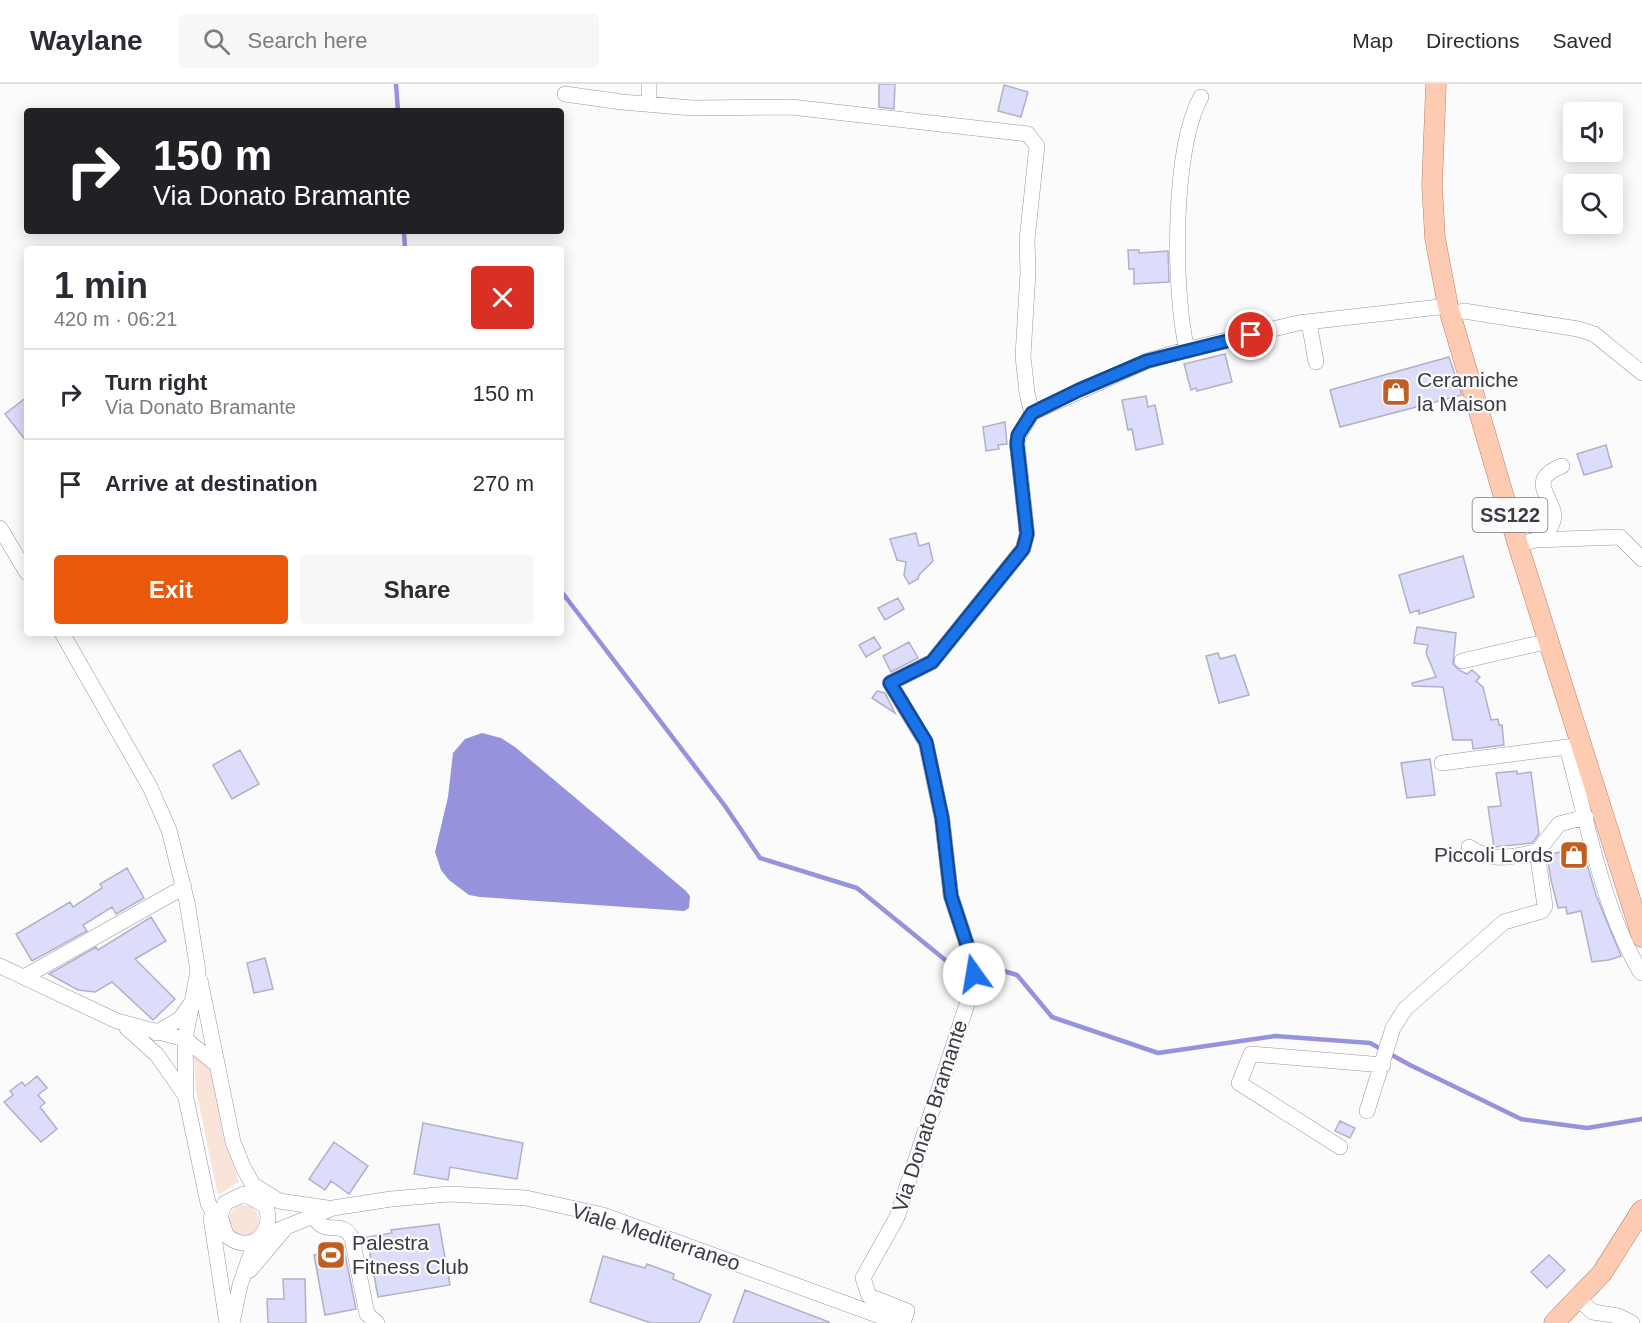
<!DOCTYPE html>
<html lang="en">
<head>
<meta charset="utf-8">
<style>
  :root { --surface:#fff; --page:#f7f7f7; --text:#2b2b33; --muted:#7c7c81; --line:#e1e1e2; --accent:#ea580c }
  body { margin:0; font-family:Arial,sans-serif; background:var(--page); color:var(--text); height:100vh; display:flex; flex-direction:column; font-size:22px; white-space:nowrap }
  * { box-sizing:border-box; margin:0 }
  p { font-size:20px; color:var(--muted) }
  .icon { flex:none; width:33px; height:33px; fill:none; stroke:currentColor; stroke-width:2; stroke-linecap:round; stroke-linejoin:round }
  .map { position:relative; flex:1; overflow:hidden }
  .panel { position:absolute; left:24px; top:162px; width:540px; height:390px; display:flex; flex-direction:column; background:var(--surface); border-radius:6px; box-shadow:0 3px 15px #0003 }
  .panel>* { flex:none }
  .banner { position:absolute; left:24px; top:24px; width:540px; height:126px; border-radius:6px; box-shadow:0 3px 15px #0003; background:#202124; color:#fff; overflow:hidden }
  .fabs { position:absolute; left:1563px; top:18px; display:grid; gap:12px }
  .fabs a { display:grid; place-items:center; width:60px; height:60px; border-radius:6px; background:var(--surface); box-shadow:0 3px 15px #0003; font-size:30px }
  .pin { position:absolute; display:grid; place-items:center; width:51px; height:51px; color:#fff; margin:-26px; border:3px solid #fff; border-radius:50%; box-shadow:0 2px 6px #0007 }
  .me { position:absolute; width:66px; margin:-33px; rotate:347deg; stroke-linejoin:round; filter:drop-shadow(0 0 4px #0008) }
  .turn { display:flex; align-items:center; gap:21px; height:126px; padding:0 30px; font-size:27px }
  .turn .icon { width:78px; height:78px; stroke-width:2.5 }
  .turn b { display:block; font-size:42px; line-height:51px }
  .round { display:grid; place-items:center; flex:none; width:63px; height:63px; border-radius:6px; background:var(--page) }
  .overview { display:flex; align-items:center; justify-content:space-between; height:102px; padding:0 30px }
  h1 { font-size:36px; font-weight:700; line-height:45px }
  .button { display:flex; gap:12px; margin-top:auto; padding:12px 30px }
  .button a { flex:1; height:69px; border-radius:6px; background:var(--accent); color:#fff; font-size:24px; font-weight:700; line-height:69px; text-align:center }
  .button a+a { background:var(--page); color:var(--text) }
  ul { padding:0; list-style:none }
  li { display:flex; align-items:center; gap:18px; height:90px; padding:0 30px; border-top:2px solid var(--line) }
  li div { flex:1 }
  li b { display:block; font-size:22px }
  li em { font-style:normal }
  header { display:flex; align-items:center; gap:36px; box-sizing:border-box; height:84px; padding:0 30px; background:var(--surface); border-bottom:2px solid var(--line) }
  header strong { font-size:28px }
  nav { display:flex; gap:33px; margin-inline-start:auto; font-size:21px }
  .search { width:420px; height:54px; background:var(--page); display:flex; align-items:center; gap:15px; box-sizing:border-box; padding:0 21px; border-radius:6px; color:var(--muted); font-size:22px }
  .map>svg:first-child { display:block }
  .green { fill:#fae3d8 }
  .water { fill:#9692dc }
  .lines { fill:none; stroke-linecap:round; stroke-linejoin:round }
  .stream { stroke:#9692dc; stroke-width:4.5 }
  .building { fill:#dcdcfb; stroke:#b0b0c8; stroke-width:1.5 }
  .minor-casing { stroke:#9696ad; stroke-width:16 }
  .major-casing { stroke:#b8826a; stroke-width:21 }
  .minor { stroke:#fff; stroke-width:15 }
  .major { stroke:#fdcbb2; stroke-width:20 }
  .route-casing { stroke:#114b97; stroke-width:15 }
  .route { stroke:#1a73e8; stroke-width:10 }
  .labels { text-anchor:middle; stroke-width:4.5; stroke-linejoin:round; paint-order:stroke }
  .shield { fill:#fbfbfb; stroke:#75757c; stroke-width:1.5 }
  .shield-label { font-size:20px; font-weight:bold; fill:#3b3b45 }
  .poi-label { font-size:21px; fill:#3b3b45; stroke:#fbfbfb; text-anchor:start }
  .street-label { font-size:21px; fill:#3b3b45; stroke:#fbfbfb }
</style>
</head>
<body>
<header>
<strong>Waylane</strong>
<div class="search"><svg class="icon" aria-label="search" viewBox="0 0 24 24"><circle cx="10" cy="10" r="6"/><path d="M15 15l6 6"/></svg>Search here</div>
<nav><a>Map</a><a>Directions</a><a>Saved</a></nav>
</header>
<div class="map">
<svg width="1642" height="1239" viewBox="0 0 1642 1239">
  <rect width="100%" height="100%" fill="#fbfbfb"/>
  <!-- green -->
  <path class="green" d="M194,973L199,974L212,987L224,1055L239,1098L218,1111L196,1006Z
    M229 1136a15 15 0 1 1 30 0a15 15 0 1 1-30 0Z"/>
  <!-- water -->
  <path class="water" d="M482,649L501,654L515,663L686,807L690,812L689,824L684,827L480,813L469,811L449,796L441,786L435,768L448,713L453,669L465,655Z"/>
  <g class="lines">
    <!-- stream -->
    <path class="stream" d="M396,0L398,27
      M404,147L405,165
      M561,507L725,722L760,774L857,804L960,888L987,882L1017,891L1052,933L1158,969L1275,952L1370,959L1410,981L1521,1035L1587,1044L1642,1035"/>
  </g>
  <!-- building -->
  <path class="building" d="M879,0H895L894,25L879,23Z
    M1004,1L1028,8L1021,33L998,27Z
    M1128,166H1139V169L1168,167L1169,198L1134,200V185H1129Z
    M1225,270L1232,298L1197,307L1196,304L1191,306L1184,280Z
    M1449,273L1462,311L1340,343L1330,306Z
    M1146,312L1148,323L1155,321L1163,360L1136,366L1132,345L1128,346L1122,316Z
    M27,313V358L5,330Z
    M1005,338L1007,360L998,361L999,365L986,367L983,343Z
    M1606,361L1612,383L1584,391L1577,370Z
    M916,449L919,462L929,459L933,477L919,491L918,495L909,500L904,491L906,478L897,476L890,455Z
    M1463,472L1474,513L1419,530V526L1410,529L1399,491Z
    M898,514L904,525L885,536L878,524Z
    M1417,543L1456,549L1453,580L1459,586L1467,590L1472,586L1480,593L1476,597L1483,603L1491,636L1498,635L1499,641H1502L1504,661L1473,665L1472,656H1453L1443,603L1413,602L1412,599L1436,593L1426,569L1428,561L1414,559Z
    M874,553L881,564L866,573L859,561Z
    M909,558L918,574L891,588L883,572Z
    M1218,569L1220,575L1235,571L1249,611L1219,619L1206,572Z
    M877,607L885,609L895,629L872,614Z
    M240,666L259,700L232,715L213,681Z
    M1430,675L1435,711L1407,714L1401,679Z
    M1517,687V690L1531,688L1539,750L1532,759L1494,763L1488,723L1501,722L1496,689Z
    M1582,763L1596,811L1621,872L1609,876L1592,878L1581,827L1567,830L1566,823L1558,824L1551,796L1547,771Z
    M127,784L144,814L116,830L112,823L83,841L87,847L32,877L16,850L70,818L73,823L102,804L100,800Z
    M151,833L166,857L135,875L175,915L153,936L112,898L95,908L78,906L49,890L96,863L98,866Z
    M265,874L273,905L254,909L247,879Z
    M37,992L47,1004L38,1011L45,1019L40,1023L57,1045L41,1058L4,1018L13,1011L10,1007L22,998L25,1002Z
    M1340,1037L1355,1044L1350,1054L1335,1047Z
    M423,1039L523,1059L517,1095L450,1083L448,1096L414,1090Z
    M334,1058L368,1082L349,1110L331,1097L325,1106L309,1095Z
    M439,1140L450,1201L378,1213L367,1153L392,1149L391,1146Z
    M344,1165L356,1225L325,1231L314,1171Z
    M1549,1171L1565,1186L1547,1204L1531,1188Z
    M603,1172L645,1184L647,1180L674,1190L673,1195L711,1211L699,1239H651L590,1218Z
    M283,1195H305L306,1239H268L267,1215H284Z
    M745,1206L829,1238V1239H733Z"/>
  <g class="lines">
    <!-- minor casing -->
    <g class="minor-casing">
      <path id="minor" d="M565,10L622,18L692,24L791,23L1028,50L1037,62L1027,156L1028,188L1023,272L1027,309L1032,329
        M649,20V0
        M1450,230L1464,227L1578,245L1594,250L1642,289
        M1309,238L1316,278
        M1187,266C1173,207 1172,65 1201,13
        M0,444L27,489
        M1535,456C1539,452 1547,448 1550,443C1567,420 1518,399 1562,382
        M1518,461L1535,456L1620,453L1642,475
        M62,549L150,703L169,746L187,818L198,887L185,955L186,1014L208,1119L220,1139
        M1462,577L1549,557
        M1567,664C1588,739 1601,822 1641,889
        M1442,679L1575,662
        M1469,763C1494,779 1509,773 1537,768
        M0,882L117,937L185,955L216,980
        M24,893L184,803
        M200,896L233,1058L243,1083L267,1126C273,1153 247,1170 226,1151L220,1132L225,1119L244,1110L263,1120
        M127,944L157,971L185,1011
        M156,949L180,935L190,921
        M1367,1027L1393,944L1405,925L1504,838L1542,827L1545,822L1537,768L1559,740L1586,733
        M1340,1063L1239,999L1251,970L1383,981
        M257,1103L279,1117L327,1124
        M313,1131C325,1155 340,1133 352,1154L367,1230L377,1239
        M211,1134L227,1239
        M261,1153L333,1124L391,1115L450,1110L526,1114L603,1131L899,1239
        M250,1186L283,1147
        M1578,1215L1593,1228L1618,1232L1632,1239
        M232,1239L240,1201L255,1158
        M903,1239L907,1227L869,1212L863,1194L897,1133L973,902V879L951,812L942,734L926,659L890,599L932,578L1023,465L1027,450L1017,359L1019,351L1032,329L1147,277L1185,266L1298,239L1448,222"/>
    </g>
    <!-- major casing -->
    <g class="major-casing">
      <path id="major" d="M1436,0L1432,101L1435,154L1448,222L1518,461L1642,853
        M1554,1239L1602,1189L1642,1126"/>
    </g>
    <!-- minor -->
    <use href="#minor" class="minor"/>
    <!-- major -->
    <use href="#major" class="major"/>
  </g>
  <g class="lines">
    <!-- route casing -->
    <g class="route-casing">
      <path id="route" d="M974,890L973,879L951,812L942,734L926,658L890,599L932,578L1023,465L1027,450L1017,360L1018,351L1032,329L1079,306L1147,277L1251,251"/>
    </g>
    <!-- route -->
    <use href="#route" class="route"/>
  </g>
  <!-- icons -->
  <defs>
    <g id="shop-square" transform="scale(1.5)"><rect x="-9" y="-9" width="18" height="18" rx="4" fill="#c15f22" stroke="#fbfbfb"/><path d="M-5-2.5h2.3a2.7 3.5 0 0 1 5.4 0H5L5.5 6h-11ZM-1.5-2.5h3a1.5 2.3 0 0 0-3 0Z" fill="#fff"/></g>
    <g id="stadium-square" transform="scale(1.5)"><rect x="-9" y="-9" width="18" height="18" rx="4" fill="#c15f22" stroke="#fbfbfb"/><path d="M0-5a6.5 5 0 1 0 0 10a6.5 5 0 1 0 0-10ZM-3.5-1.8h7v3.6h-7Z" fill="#fff"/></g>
  </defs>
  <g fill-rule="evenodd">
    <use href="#shop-square" x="1396" y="308"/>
    <use href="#shop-square" x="1574" y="771"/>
    <use href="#stadium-square" x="331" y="1171"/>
  </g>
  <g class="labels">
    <!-- shield labels -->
    <rect class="shield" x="1472.5" y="414" width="75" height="34" rx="4.5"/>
    <g class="shield-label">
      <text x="1510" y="438">SS122</text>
    </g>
    <!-- poi labels -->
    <g class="poi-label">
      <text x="1417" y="303">Ceramiche<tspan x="1417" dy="24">la Maison</tspan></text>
      <text x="1553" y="778" text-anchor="end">Piccoli Lords</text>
      <text x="352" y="1166">Palestra<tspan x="352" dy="24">Fitness Club</tspan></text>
    </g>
    <!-- street labels -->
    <g class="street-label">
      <text transform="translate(930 1032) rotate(-72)" y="7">Via Donato Bramante</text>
      <text transform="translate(656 1153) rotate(18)" y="7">Viale Mediterraneo</text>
    </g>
  </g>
</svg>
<div class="fabs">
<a><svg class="icon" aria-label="sound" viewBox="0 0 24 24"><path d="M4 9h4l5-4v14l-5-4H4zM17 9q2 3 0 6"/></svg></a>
<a><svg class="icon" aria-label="search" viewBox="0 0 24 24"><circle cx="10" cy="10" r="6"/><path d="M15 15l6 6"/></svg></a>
</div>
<div class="pin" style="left:1251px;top:251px;background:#d93025"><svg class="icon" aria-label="arrive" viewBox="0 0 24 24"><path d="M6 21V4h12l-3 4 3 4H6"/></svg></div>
<svg class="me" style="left:974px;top:890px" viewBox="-20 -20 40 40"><circle r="19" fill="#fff"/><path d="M0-13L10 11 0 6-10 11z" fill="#1a73e8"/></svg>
<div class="banner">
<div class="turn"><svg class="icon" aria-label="right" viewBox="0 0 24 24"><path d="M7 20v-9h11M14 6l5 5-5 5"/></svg><div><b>150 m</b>Via Donato Bramante</div></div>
</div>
<section class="panel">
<div class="overview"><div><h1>1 min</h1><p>420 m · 06:21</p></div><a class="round" style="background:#d93025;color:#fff"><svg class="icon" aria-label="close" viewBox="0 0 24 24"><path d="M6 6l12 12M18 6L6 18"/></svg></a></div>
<ul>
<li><svg class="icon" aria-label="right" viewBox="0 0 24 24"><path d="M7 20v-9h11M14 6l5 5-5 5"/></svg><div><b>Turn right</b><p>Via Donato Bramante</p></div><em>150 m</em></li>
<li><svg class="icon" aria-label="arrive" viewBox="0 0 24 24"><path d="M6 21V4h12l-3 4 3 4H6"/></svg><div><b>Arrive at destination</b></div><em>270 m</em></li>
</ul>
<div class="button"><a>Exit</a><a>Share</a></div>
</section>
</div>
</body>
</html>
